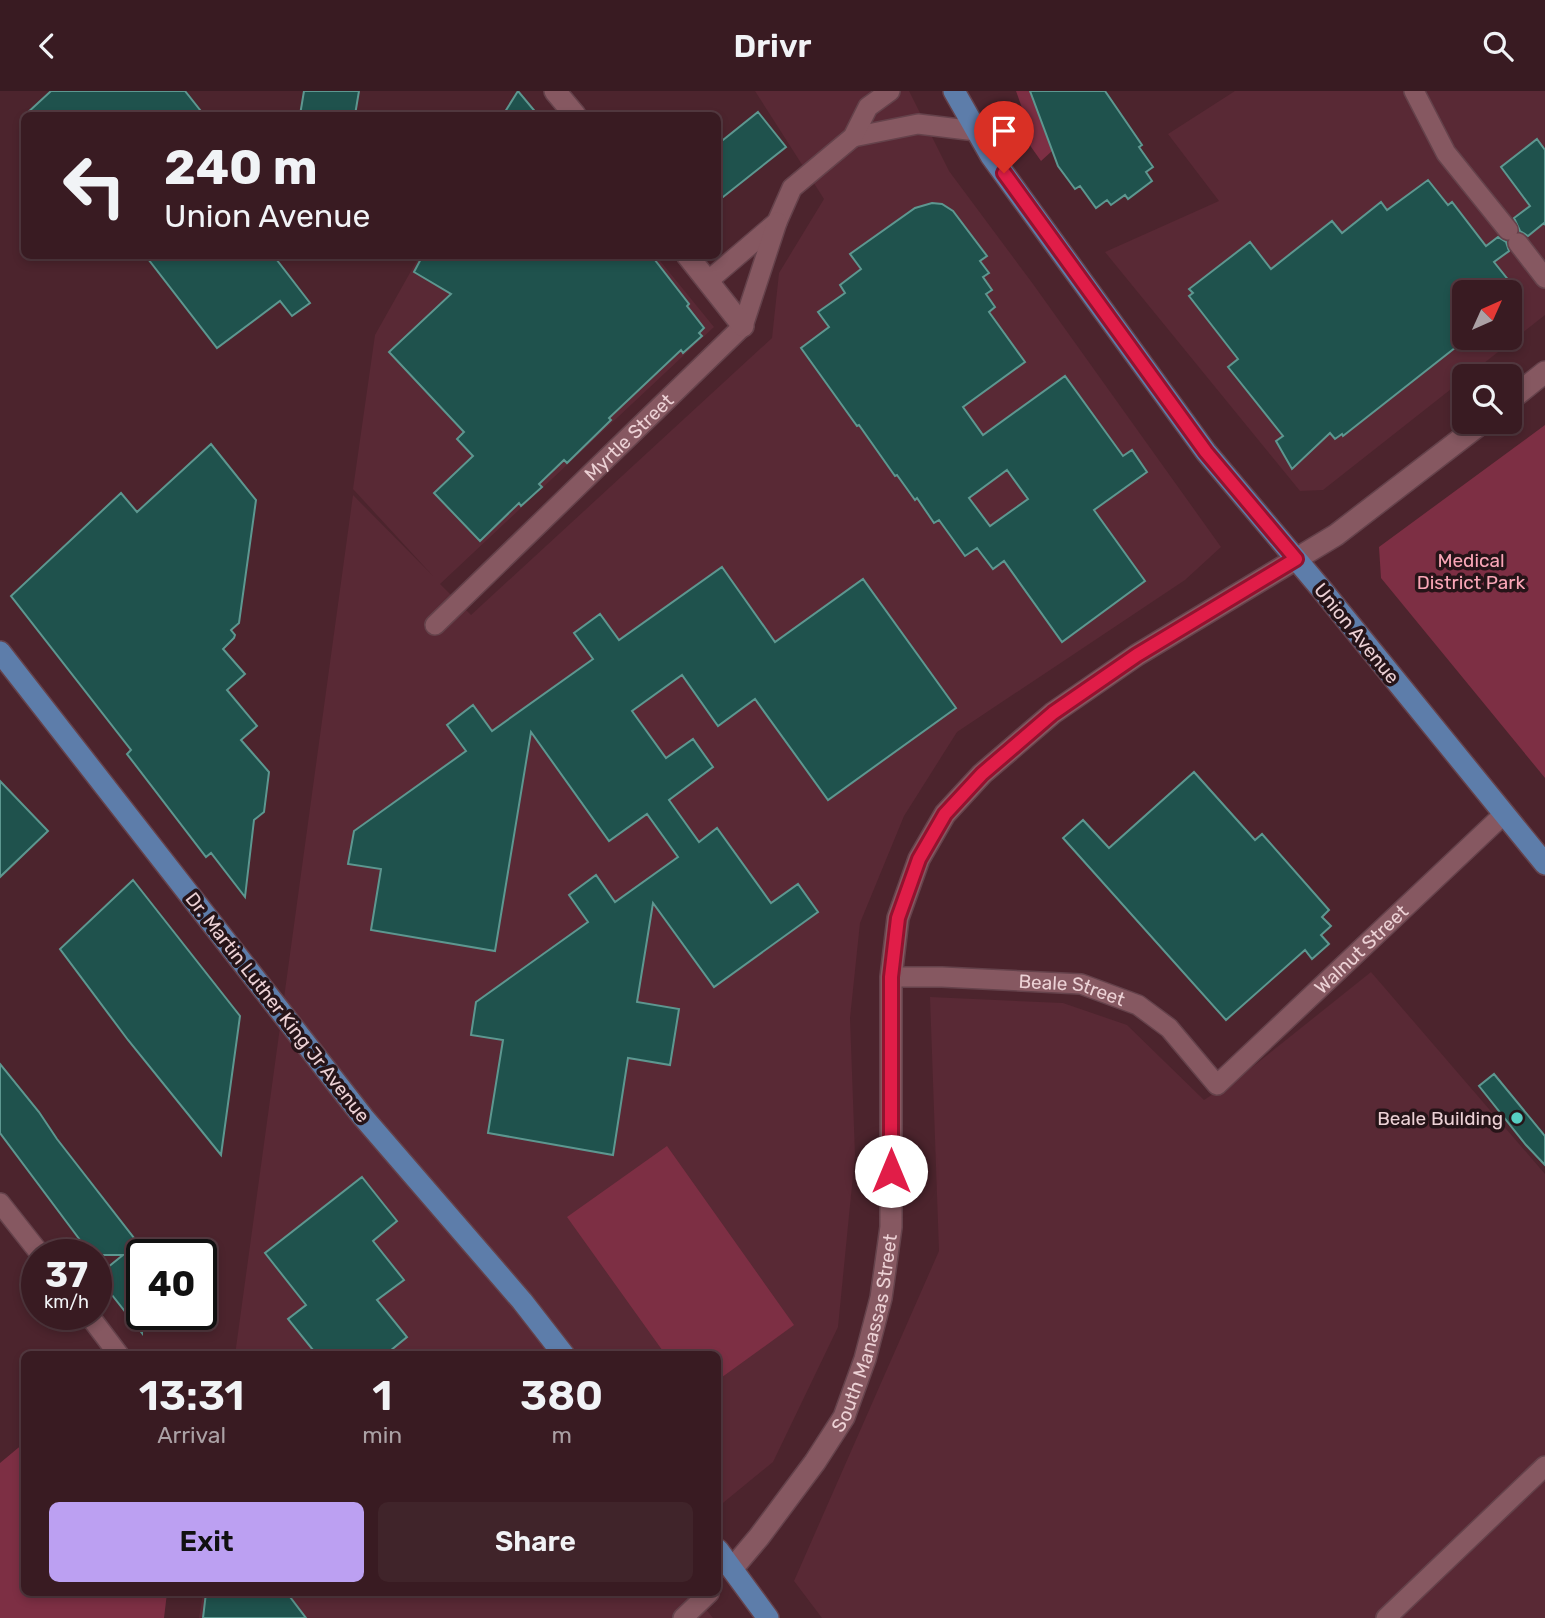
<!DOCTYPE html>
<html lang="en">
<head>
<meta charset="utf-8">
<style>
  :root { --surface:#391b22; --page:#40242a; --text:#f1f3f6; --muted:#aba1a5; --line:#533940; --accent:#bca0f2 }
  body { margin:0; font-family:Rubik,sans-serif; background:var(--page); color:var(--text); height:100vh; display:flex; flex-direction:column; font-size:26px; white-space:nowrap }
  * { box-sizing:border-box; margin:0 }
  p { font-size:23px; color:var(--muted) }
  .icon { flex:none; width:38px; height:38px; fill:none; stroke:currentColor; stroke-width:2; stroke-linecap:round; stroke-linejoin:round }
  .map { position:relative; flex:1; overflow:hidden }
  .side { position:absolute; left:21px; top:1260px; width:700px; height:245px; display:flex; flex-direction:column; background:var(--surface); border-radius:10px; box-shadow:0 4px 10px #0003,0 0 0 2px var(--line) }
  .side>* { flex:none }
  .guide { position:absolute; left:21px; top:21px; width:700px; height:147px; border-radius:10px; box-shadow:0 4px 10px #0003,0 0 0 2px var(--line); background:#391b22; color:var(--text); overflow:hidden }
  .needle { width:46px; rotate:45deg }
  .controls { position:absolute; left:1452px; top:189px; display:grid; gap:14px }
  .controls a { display:grid; place-items:center; width:70px; height:70px; border-radius:10px; background:var(--surface); box-shadow:0 4px 10px #0003,0 0 0 2px var(--line); font-size:35px }
  .speed { position:absolute; left:21px; top:1148px; display:flex; gap:14px; font-size:35px; font-weight:700; text-align:center }
  .speed>* { display:grid; place-content:center; width:91px; height:91px; border-radius:50%; background:var(--surface); box-shadow:0 4px 10px #0003,0 0 0 2px var(--line); line-height:1 }
  .speed small { font-size:18px; font-weight:400 }
  .speed .limit { border:4px solid #111; border-radius:10px; background:#fff; color:#111 }
  .pin { position:absolute; display:grid; place-items:center; width:60px; height:60px; color:#fff; margin:-72px -30px; border-radius:50% 50% 50% 0; rotate:-45deg; box-shadow:0 0 7px #0007 }
  .pin .icon { rotate:45deg }
  .me { position:absolute; width:77px; margin:-38px; rotate:0deg; stroke-linejoin:round; filter:drop-shadow(0 0 5px #0008) }
  .turn { display:flex; align-items:center; gap:24px; height:147px; padding:0 28px; font-size:32px }
  .turn .icon { width:91px; height:91px; stroke-width:2.5 }
  .turn b { display:block; font-size:49px; line-height:60px }
  .eta { display:flex; justify-content:space-evenly; align-items:center; height:119px; text-align:center }
  .eta b { font-size:42px; font-weight:600; line-height:49px }
  .cta { display:flex; gap:14px; margin-top:auto; padding:14px 28px }
  .cta a { flex:1; height:80px; border-radius:10px; background:var(--accent); color:#111; font-size:28px; font-weight:600; line-height:80px; text-align:center }
  .cta a+a { background:var(--page); color:var(--text) }
  header { display:flex; justify-content:space-between; align-items:center; height:91px; padding:0 28px; background:var(--surface); font-size:32px; font-weight:600 }
  .map>svg:first-child { display:block }
  .built { fill:#592935; fill-rule:evenodd }
  .green { fill:#7d2f44 }
  .building { fill:#1f524d; stroke:#5d9790; stroke-width:2; fill-rule:evenodd }
  .lines { fill:none; stroke-linecap:round; stroke-linejoin:round }
  .minor-casing { stroke:#65424b; stroke-width:22 }
  .tertiary-casing { stroke:#65424b; stroke-width:24 }
  .primary-casing { stroke:#65424b; stroke-width:24 }
  .minor { stroke:#865861; stroke-width:19 }
  .tertiary { stroke:#865861; stroke-width:21 }
  .primary { stroke:#5d7daa; stroke-width:21 }
  .route-casing { stroke:#92132f; stroke-width:18 }
  .route { stroke:#e11d48; stroke-width:12 }
  .poi-dot { fill:#57cec2; stroke:#261418; stroke-width:2.5 }
  .labels { text-anchor:middle; stroke-width:7; stroke-linejoin:round; paint-order:stroke }
  .street-label { font-size:19px; fill:#ecd1d5; stroke:#261418 }
  .park-label { font-size:19px; fill:#faa6b7; stroke:#261418 }
  .poi-label { font-size:19px; fill:#ecd1d5; stroke:#261418; text-anchor:end }
</style>
</head>
<body>
<header><svg class="icon" aria-label="back" viewBox="0 0 24 24"><path d="M15 5l-7 7 7 7"/></svg>Drivr<svg class="icon" aria-label="search" viewBox="0 0 24 24"><circle cx="10" cy="10" r="6"/><path d="M15 15l6 6"/></svg></header>
<div class="map">
<svg width="1545" height="1527" viewBox="0 0 1545 1527">
  <rect width="100%" height="100%" fill="#4c242d"/>
  <!-- built -->
  <path class="built" d="M755,0H909L949,80L1033,193L1221,456L1185,489L957,641L904,725L860,832L850,927L855,1064L838,1236L773,1371L718,1416V1264H235L353,404L433,485L353,398L375,244L420,164L656,165L714,236L440,493L471,524L772,247L779,182L824,108Z
    M1235,0H1545V224L1323,399L1300,400L1105,161L1219,110L1168,43ZM1465,201H1510V247H1465Z
    M1371,881L1545,1083V1527H822L794,1490L939,1160L930,906L1063,912L1127,934L1204,1009L1246,981Z
    M203,1502H693L713,1527H199Z"/>
  <!-- green -->
  <path class="green" d="M1016,0H1030L1052,60L1041,70L1017,36L1027,31Z
    M1545,334V687L1381,487L1379,456Z
    M667,1055L794,1234L718,1289V1264L665,1263L567,1126Z
    M24,1352V1502H167L164,1527H0V1372Z"/>
  <!-- building -->
  <path class="building" d="M51,0H185L204,24H25Z
    M304,0H359L355,24H300Z
    M518,0L538,24H503Z
    M1030,0H1105L1142,54L1139,56L1153,76L1146,81L1152,90L1128,108L1125,104L1111,114L1107,109L1096,117L1080,95L1075,98L1058,75Z
    M758,21L786,56L718,110V53Z
    M1537,48L1545,59V134L1544,132L1528,145L1520,140L1514,127L1530,115L1501,76Z
    M1428,89L1448,114L1452,111L1486,155L1498,146L1506,151L1509,160L1494,171L1518,201H1465V249L1343,345L1342,343L1335,348L1330,342L1292,378L1276,350L1283,345L1228,276L1238,268L1189,205L1193,202L1189,198L1250,151L1271,178L1332,130L1342,142L1381,111L1387,119Z
    M932,112L942,113L953,120L987,165L980,170L989,182L983,186L992,199L986,203L995,216L989,221L1025,271L963,316L983,344L1065,285L1123,365L1132,359L1147,381L1094,419L1145,490L1062,551L1004,470L993,478L977,457L965,465L939,429L934,432L917,407L915,409L897,384L895,385L859,334L857,335L801,257L829,236L818,221L845,202L840,194L861,178L850,163L915,117ZM1007,379L1028,408L990,435L969,407Z
    M145,164H273L310,212L292,225L280,210L217,257Z
    M423,164H651L689,213L687,215L704,237L699,242L702,245L683,262L681,259L609,327L611,329L567,372L564,369L539,393L542,396L521,415L519,412L480,450L434,402L473,365L457,348L464,341L389,261L451,203L414,181Z
    M211,353L256,409L239,532L231,539L235,544L234,547L223,558L245,583L227,599L257,635L241,649L269,681L264,721L254,729L245,806L211,762L206,766L127,663L131,659L11,505L121,402L137,421Z
    M722,476L775,551L863,488L956,617L828,709L755,608L718,635L682,584L632,620L666,667L693,648L713,676L669,709L699,751L717,737L771,812L798,793L818,821L714,896L653,812L637,911L679,918L670,974L628,967L613,1064L488,1042L503,949L471,944L476,911L588,831L569,804L596,784L615,811L678,766L647,723L609,750L531,641L495,860L371,839L381,778L348,773L354,740L466,660L447,634L473,614L492,640L593,568L574,542L600,523L619,549Z
    M1194,681L1255,749L1262,743L1329,819L1322,826L1331,835L1321,844L1329,853L1312,868L1305,859L1226,929L1063,747L1083,729L1109,757Z
    M0,690L48,740L0,786Z
    M133,789L240,925L221,1064L128,949L60,858Z
    M0,973L39,1021L57,1048L138,1152L142,1149V1157L147,1164H142V1242L97,1185L123,1164H69L83,1153L0,1042Z
    M1494,983L1545,1045V1074L1526,1054L1479,995Z
    M362,1086L397,1130L373,1150L404,1189L377,1209L407,1246L385,1264H317L288,1228L306,1214L265,1162Z
    M206,1502H287L306,1527H203Z"/>
  <g class="lines">
    <!-- minor casing -->
    <g class="minor-casing">
      <g id="minor">
        <path d="M1414,0L1446,62L1508,139"/>
        <path d="M853,46L918,33L976,40"/>
        <path d="M1518,152L1545,187"/>
        <path d="M708,190L777,131L792,97L853,46L868,16L890,0"/>
        <path id="s1" d="M435,534L743,235L777,131"/>
        <path id="s2" d="M891,886H942L1081,893L1138,914L1169,937L1217,994L1504,723"/>
        <path d="M0,1112L41,1164"/>
        <path d="M88,1223L119,1264"/>
        <path d="M683,1527L709,1502"/>
        <path d="M1386,1527L1545,1375"/>
      </g>
    </g>
    <!-- tertiary casing -->
    <g class="tertiary-casing">
      <g id="tertiary">
        <path d="M555,0L575,24"/>
        <path d="M687,164L743,235"/>
        <path d="M1510,309L1545,281"/>
        <path id="s3" d="M732,1478L759,1446L815,1371L844,1326L865,1268L881,1207L891,1136V886L898,827L919,768L945,723L982,683L1053,622L1137,564L1336,444L1483,331"/>
      </g>
    </g>
    <!-- primary casing -->
    <g class="primary-casing">
      <path id="primary" d="M954,0L991,65L1206,361L1323,500L1545,773
        M0,561L363,1026L522,1210L564,1264
        M718,1459L768,1527"/>
    </g>
    <!-- minor -->
    <use href="#minor" class="minor"/>
    <!-- tertiary -->
    <use href="#tertiary" class="tertiary"/>
    <!-- primary -->
    <use href="#primary" class="primary"/>
  </g>
  <g class="lines">
    <!-- route casing -->
    <g class="route-casing">
      <path id="route" d="M891,1080V886L898,827L919,768L945,723L982,683L1053,622L1137,564L1296,468L1206,361L1004,82"/>
    </g>
    <!-- route -->
    <use href="#route" class="route"/>
  </g>
  <!-- markers -->
  <circle class="poi-dot" cx="1517" cy="1027" r="7"/>
  <g class="labels">
    <!-- street labels -->
    <g class="street-label">
      <text dy="7" stroke="none"><textPath href="#s1" startOffset="270">Myrtle Street</textPath></text>
      <text transform="translate(1357 542) rotate(51)" y="7">Union Avenue</text>
      <text dy="7" stroke="none"><textPath href="#s2" startOffset="562">Walnut Street</textPath></text>
      <text dy="7" stroke="none"><textPath href="#s2" startOffset="182">Beale Street</textPath></text>
      <text transform="translate(278 916) rotate(52)" y="7">Dr. Martin Luther King Jr Avenue</text>
      <text dy="7" stroke="none"><textPath href="#s3" startOffset="276">South Manassas Street</textPath></text>
    </g>
    <!-- park labels -->
    <g class="park-label">
      <text x="1471" y="476">Medical<tspan x="1471" dy="22">District Park</tspan></text>
    </g>
    <!-- poi labels -->
    <g class="poi-label">
      <text x="1503" y="1034">Beale Building</text>
    </g>
  </g>
</svg>
<div class="controls">
<a><svg class="needle" viewBox="-14 -14 28 28"><path d="M0-13l5 13h-10z" fill="#e53935"/><path d="M0 13l5-13h-10z" fill="#aba1a5"/></svg></a>
<a><svg class="icon" aria-label="search" viewBox="0 0 24 24"><circle cx="10" cy="10" r="6"/><path d="M15 15l6 6"/></svg></a>
</div>
<div class="speed"><div>37<small>km/h</small></div><div class="limit">40</div></div>
<div class="pin" style="left:1004px;top:82px;background:#d93025"><svg class="icon" aria-label="arrive" viewBox="0 0 24 24"><path d="M6 21V4h12l-3 4 3 4H6"/></svg></div>
<svg class="me" style="left:891px;top:1080px" viewBox="-20 -20 40 40"><circle r="19" fill="#fff"/><path d="M0-13L10 11 0 6-10 11z" fill="#e11d48"/></svg>
<div class="guide">
<div class="turn"><svg class="icon" aria-label="left" viewBox="0 0 24 24"><path d="M17 20v-9H6M10 6l-5 5 5 5"/></svg><div><b>240 m</b>Union Avenue</div></div>
</div>
<section class="side">
<div class="eta">
<div><b>13:31</b><p>Arrival</p></div>
<div><b>1</b><p>min</p></div>
<div><b>380</b><p>m</p></div>
</div>
<div class="cta"><a>Exit</a><a>Share</a></div>
</section>
</div>
</body>
</html>
